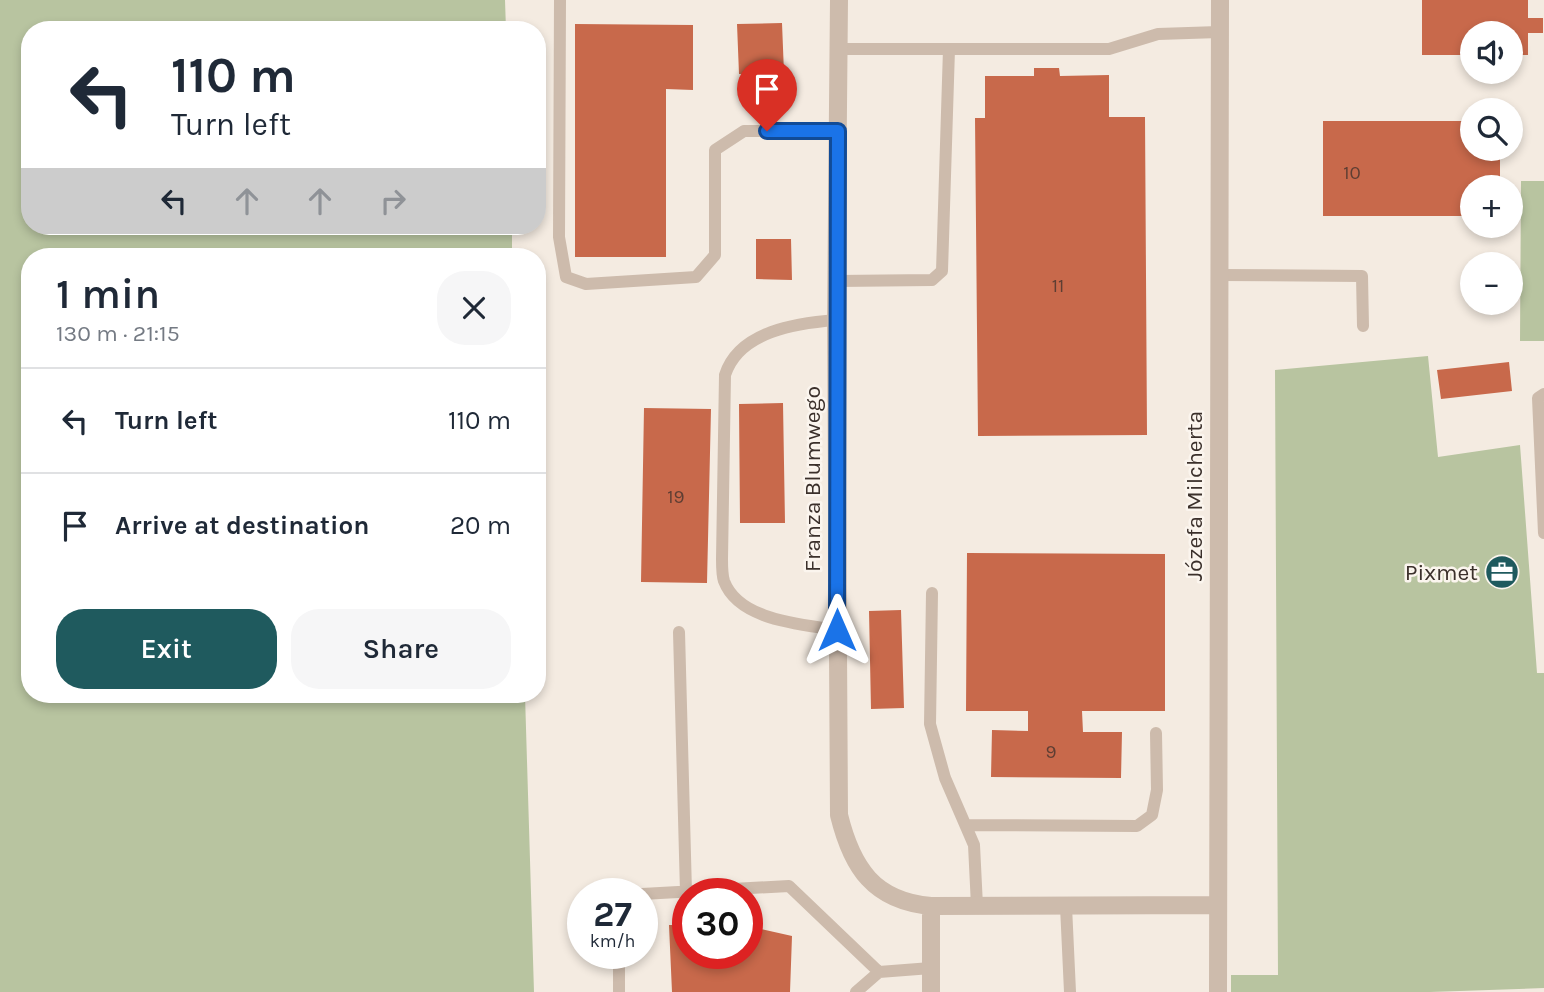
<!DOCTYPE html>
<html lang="en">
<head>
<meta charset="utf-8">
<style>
  :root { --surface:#fff; --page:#f6f6f7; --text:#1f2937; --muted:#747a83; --line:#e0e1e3; --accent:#1f5a5e }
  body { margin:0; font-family:Karla,sans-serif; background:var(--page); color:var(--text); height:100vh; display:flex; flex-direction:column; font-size:26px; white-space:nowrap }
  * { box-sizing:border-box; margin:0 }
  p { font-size:23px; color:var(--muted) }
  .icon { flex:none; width:38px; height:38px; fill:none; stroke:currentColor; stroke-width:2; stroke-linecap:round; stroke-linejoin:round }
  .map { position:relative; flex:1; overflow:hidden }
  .panel { position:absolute; left:21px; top:248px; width:525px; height:455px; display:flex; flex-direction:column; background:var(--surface); border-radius:28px; box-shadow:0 4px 10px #0003 }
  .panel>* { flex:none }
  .banner { position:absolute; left:21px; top:21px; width:525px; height:214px; border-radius:28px; box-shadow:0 4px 10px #0003; background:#fff; color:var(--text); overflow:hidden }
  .tools { position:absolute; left:1460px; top:21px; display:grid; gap:14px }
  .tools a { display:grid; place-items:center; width:63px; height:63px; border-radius:50%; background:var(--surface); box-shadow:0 4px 10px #0003; font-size:35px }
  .speed { position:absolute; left:567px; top:878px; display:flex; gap:14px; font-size:35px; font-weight:700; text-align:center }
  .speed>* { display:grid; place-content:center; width:91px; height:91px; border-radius:50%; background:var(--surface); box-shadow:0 4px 10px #0003; line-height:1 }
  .speed small { font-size:18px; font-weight:400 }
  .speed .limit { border:10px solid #d22; background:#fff; color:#111 }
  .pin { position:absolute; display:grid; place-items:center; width:60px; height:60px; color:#fff; margin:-72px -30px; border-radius:50% 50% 50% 0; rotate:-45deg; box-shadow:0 0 7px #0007 }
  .pin .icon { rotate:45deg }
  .me { position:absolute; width:77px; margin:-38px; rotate:0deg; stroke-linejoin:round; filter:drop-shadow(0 0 5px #0008) }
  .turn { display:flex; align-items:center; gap:24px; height:147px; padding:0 35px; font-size:32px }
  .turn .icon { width:91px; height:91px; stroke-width:2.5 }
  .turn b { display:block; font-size:49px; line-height:60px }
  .lanes { display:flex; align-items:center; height:66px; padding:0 35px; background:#0003; justify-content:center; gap:35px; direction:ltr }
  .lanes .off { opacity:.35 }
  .round { display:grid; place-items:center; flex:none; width:74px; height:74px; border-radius:28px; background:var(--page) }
  .overview { display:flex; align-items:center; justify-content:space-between; height:119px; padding:0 35px }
  h1 { font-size:42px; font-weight:600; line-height:52px }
  .action { display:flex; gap:14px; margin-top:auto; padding:14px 35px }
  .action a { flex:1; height:80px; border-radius:28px; background:var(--accent); color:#fff; font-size:28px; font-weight:600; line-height:80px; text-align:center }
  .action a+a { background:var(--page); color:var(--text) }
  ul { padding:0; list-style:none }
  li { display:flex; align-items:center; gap:21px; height:105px; padding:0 35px; border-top:2px solid var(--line) }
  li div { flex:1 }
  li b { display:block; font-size:26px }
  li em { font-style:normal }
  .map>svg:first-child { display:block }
  .green { fill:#b8c4a0 }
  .building { fill:#c8694b }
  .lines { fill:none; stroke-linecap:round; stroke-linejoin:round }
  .lane { stroke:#cdbbac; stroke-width:12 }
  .street { stroke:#cdbbac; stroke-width:18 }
  .route-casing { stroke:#114b97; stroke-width:18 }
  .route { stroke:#1a73e8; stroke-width:12 }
  .labels { text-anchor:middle; stroke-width:5; stroke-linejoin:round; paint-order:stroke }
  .number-label { font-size:19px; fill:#5e3e33 }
  .street-label { font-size:23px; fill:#3b302b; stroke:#fbf5ee }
  .poi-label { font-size:23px; fill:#3b302b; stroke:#fbf5ee; text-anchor:end }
</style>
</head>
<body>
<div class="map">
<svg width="1544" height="992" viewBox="0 0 1544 992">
  <rect width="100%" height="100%" fill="#f4ebe1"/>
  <!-- green -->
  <path class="green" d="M0,0H505L506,30H30V226H512V257H30V695H525L534,992H0Z
    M1521,181H1544V341H1520Z
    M1428,356L1438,457L1520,445L1537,673H1544V988L1430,992H1231V975H1278L1275,370Z"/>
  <!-- building -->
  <path class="building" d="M1422,0H1528V18H1543V33H1528V55H1510V33H1472V55H1422Z
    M782,23L784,73L739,74L737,24Z
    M575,24L693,25V90L666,89V257H575Z
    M1034,68H1059L1060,76L1109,75V117H1145L1147,435L978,436L975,118H985V76H1034Z
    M1323,121H1472V149H1500V187H1472V216H1323Z
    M756,239H791L792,280L756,279Z
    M1509,362L1512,391L1441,399L1437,370Z
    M783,403L785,523H740L739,404Z
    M644,408L711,409L707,583L641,582Z
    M967,553L1165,554V711H1082L1083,732H1122L1121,778L991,777L992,730L1028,731V711H966Z
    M901,610L904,708L871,709L869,611Z
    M669,925H688V954H747V926L792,936L790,992H672Z"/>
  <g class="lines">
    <!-- lane -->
    <path class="lane" d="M560,0L559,237L566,277L586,284L696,277L715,255V150L744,131H838
      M838,49H1109L1158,34L1219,32
      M1219,275L1362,276L1363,326
      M837,281L932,280L942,271L949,49
      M836,320C797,323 739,331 725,375L722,559C722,565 722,575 724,581C739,621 802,624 837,630
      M1544,394L1538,398L1544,533
      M932,593L930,724L945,778L974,845L977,906
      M679,632L686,892
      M966,825L1137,826L1152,815L1157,790L1156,733
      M642,894L789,886L879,972
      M1066,906L1070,992
      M619,992V954
      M856,992L879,972L931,968"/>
    <!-- street -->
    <path class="street" d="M839,0L836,320L839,815C852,868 874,901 931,906V992
      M931,906L1217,905
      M1218,992L1220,0"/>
  </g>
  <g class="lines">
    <!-- route casing -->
    <g class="route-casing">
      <path id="route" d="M767,131H838L837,630"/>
    </g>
    <!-- route -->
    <use href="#route" class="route"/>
  </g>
  <!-- icons -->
  <defs>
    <g id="office-disc" transform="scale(1.75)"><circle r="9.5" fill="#1f5a5e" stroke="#fbf5ee"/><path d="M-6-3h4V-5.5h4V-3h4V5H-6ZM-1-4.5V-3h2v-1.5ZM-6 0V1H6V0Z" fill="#fff"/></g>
  </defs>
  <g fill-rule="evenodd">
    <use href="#office-disc" x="1502" y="572"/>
  </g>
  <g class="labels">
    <!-- number labels -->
    <g class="number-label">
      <text x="1352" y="179">10</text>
      <text x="1058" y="292">11</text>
      <text x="676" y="503">19</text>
      <text x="1051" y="758">9</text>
    </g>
    <!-- street labels -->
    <g class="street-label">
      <text transform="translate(812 479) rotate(-90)" y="8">Franza Blumwego</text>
      <text transform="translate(1194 496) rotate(-90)" y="8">Józefa Milcherta</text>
    </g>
    <!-- poi labels -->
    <g class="poi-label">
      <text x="1478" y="580">Pixmet</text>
    </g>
  </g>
</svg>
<div class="tools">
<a><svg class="icon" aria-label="sound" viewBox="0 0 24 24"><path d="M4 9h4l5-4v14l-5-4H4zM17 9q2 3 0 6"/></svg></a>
<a><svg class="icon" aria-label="search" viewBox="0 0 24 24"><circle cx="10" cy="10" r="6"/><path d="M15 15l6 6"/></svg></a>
<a>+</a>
<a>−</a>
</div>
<div class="speed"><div>27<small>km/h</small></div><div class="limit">30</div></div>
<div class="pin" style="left:767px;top:131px;background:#d93025"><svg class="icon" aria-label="arrive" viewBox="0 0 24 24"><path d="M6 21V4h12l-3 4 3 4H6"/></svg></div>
<svg class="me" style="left:837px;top:630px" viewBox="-20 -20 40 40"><path d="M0-17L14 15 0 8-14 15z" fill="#1a73e8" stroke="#fff" stroke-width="4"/></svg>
<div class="banner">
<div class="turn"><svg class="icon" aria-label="left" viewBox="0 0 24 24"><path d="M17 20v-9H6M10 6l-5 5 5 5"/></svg><div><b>110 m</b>Turn left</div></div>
<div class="lanes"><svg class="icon" aria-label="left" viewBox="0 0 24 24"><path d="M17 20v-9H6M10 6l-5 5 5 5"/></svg><svg class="icon off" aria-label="ahead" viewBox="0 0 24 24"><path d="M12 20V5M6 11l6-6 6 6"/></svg><svg class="icon off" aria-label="ahead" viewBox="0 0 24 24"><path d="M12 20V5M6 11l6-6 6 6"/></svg><svg class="icon off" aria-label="right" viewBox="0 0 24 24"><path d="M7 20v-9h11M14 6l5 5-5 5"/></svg></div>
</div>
<section class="panel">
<div class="overview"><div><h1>1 min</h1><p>130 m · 21:15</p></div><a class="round"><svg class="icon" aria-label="close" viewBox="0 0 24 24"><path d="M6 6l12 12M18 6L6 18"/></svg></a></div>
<ul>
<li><svg class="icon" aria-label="left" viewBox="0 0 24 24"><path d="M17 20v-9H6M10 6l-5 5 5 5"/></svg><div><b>Turn left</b></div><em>110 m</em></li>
<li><svg class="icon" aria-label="arrive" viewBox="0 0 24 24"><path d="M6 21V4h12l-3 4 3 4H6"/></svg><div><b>Arrive at destination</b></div><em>20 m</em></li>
</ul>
<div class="action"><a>Exit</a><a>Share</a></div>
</section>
</div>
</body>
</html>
